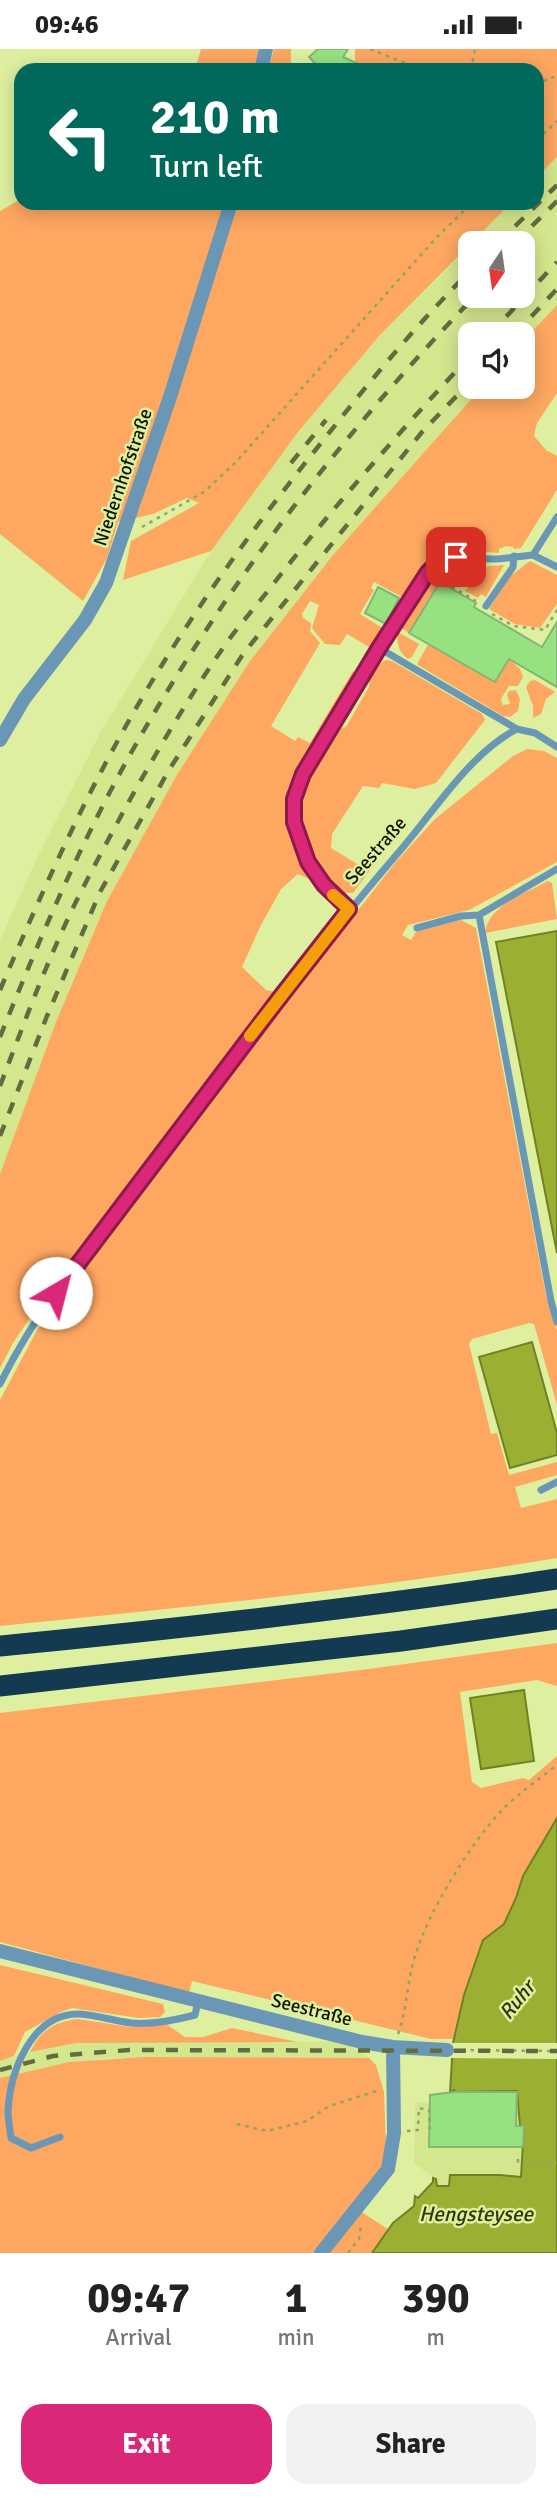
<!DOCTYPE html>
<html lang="en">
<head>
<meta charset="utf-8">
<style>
  :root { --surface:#fff; --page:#f2f2f2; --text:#222; --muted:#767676; --accent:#db2777 }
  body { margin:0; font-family:Signika,sans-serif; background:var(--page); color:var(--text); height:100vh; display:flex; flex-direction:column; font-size:26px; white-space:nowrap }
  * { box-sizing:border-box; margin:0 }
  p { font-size:23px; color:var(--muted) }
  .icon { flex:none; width:38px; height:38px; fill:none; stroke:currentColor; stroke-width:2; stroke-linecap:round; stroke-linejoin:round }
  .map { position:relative; height:2204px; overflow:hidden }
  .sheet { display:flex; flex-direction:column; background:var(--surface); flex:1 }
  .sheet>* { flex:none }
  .hud { position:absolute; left:14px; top:14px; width:530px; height:147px; border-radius:21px; box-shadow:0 4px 18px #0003; background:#00695c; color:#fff; overflow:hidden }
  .needle { width:46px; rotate:193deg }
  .controls { position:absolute; left:458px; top:182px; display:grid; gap:14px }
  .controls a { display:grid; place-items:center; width:77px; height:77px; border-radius:14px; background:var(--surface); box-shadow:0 4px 18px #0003; font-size:35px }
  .pin { position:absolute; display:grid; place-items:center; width:60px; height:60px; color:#fff; margin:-30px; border-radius:14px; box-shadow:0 4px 10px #0006 }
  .me { position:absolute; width:77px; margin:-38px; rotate:37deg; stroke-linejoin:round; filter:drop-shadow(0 0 5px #0008) }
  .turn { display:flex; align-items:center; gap:24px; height:147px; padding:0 21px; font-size:32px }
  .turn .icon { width:91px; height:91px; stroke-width:2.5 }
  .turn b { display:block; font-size:49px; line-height:60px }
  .eta { display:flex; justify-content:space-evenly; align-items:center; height:119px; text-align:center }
  .eta b { font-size:42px; font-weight:700; line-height:49px }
  .action { display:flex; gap:14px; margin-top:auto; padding:14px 21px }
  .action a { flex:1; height:80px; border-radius:21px; background:var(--accent); color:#fff; font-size:28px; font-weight:700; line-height:80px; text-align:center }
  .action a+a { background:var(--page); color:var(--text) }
  .status { display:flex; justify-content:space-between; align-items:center; height:49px; padding:0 35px; background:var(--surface); direction:ltr }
  .status svg { height:19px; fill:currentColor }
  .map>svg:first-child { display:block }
  .built { fill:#d4e78e }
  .green { fill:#fda761 }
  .water { fill:#9bb032; stroke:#718223; stroke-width:2 }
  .pier { fill:#def09f }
  .building { fill:#98e180; stroke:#83b574; stroke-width:2 }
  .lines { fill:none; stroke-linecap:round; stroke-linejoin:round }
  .path { stroke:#94a266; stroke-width:2.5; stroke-dasharray:3.5 5; stroke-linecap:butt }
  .lane { stroke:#6a97b6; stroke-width:7 }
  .street { stroke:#6a97b6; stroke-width:14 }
  .highway { stroke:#133a51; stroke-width:21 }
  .rail { stroke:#626c3f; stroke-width:4.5; stroke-dasharray:12 12; stroke-linecap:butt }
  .route-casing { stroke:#8e194d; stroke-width:18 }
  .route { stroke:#db2777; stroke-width:12 }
  .slow { stroke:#f59e0b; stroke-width:12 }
  .labels { text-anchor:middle; stroke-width:5; stroke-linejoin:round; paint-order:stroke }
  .street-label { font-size:19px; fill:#101500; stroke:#def09f }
  .water-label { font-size:21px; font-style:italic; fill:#313805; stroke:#def09f }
</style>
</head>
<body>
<div class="status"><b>09:46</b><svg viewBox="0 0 49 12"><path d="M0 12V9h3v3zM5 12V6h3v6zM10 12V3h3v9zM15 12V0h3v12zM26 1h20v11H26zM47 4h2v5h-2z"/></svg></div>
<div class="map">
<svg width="557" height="2204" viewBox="0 0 557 2204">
  <rect width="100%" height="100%" fill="#def09f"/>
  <!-- built -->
  <path class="built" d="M557,108V256L523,292V285H471V338H482L333,506L250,612L178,724L107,852L56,973L0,1125V891L36,811L100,684L211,502L298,383L379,287L471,195V247H523V194H471L511,154H537V128Z
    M179,1992L342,1993L369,2009H112L69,2013L0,2029V2012L30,2003L76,1994Z
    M453,2041L455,2043L493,2041V2043L517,2042L521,2077H524L521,2129L450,2127V2137H436V2130L414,2114L415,2053L429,2054L430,2046L446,2045Z"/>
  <!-- green -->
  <path class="green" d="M201,0H259L255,21H195Z
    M274,0H291V21H268Z
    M355,0H557V108L537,128V21H355Z
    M21,150V154H511L379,287L298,383L211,502L123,531L131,492L199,454L187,449L153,465L118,473L107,509L83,552L0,485V162Z
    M557,256V344L537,374L534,387L546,401L557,407V441L521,499L514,500L513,498L506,497L499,500V504L475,502V496L468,493H458L457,499C428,500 418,526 404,549L374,533L371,539L374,541L360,565L384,580L368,608L364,606L369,598L347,585L340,596L325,595L312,579L319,556L310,552L302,565L303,569L311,574L310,582L320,594L271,677L295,692L298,688L310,694L353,622L357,626L299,723C283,758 289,792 311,824L307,829L298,825L281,840L260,878L242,918L266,941L276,943L48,1242L13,1294L0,1319V1125L56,973L107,852L178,724L250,612L333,506L482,338H523V292Z
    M530,512L557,526V555L540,579L515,575L489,560L509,528Z
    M451,516H470L458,537L436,524Z
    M504,516L486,548L481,545L478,549L465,542L488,517Z
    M433,527L440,533L409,584L401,579Z
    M398,583L419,595L412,608L408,610C399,604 396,593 398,583Z
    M429,594L495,633L509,610L520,620L523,628L518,637H509L501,650L503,656L510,655L507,646L509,642L516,641L520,650L518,662L510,668L503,667L418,616V613Z
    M386,611L392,612L482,665L485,671L436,734L415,740L382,734L379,739L363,737L332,785L331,799L362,818L365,813H376L353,844C338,845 331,835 322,824C279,769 303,733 334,681L346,678L369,638L370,624L374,618Z
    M535,631L555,643L546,650L541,665L533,669V657L526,638L530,632Z
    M527,700L544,702L557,709V813L469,861L408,876L402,886L411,891L416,883L461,871L476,879L546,1247L557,1281V1356L534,1275L529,1274L472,1290L469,1295L491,1385L497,1384L509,1426L557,1413V1426L515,1438L521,1459L557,1450V1509C373,1540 186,1558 0,1577V1351L36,1283L70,1235L225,1032L395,814L435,770L513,707Z
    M548,832L552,834L557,870L485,884C488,856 527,844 548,832Z
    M557,1594V1637L537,1631L460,1643L472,1733L481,1739L523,1729L529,1731L557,1707V1769L523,1827L516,1849L504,1875L483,1892L464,1946L453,1990H431L192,1932L189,1944L0,1893V1664L369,1620Z
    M0,1916L163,1955L165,1963L160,1968L139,1969L72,1959L61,1963L25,1983L14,2007L0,2012Z
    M78,1970L130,1978L166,1975L185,1988H203L232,1979L298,1993L76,1994L30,2003C41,1981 54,1973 78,1970Z
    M144,2008L369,2009L376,2016L384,2043L386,2098L384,2113L357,2160L389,2181L372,2204H0V2029L69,2013Z"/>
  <!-- water -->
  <path class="water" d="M557,882V1204L496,893Z
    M532,1293L557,1384V1406L510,1419L479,1308Z
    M524,1641L534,1712L481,1720L470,1649Z
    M557,1769V2204H372L393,2174L414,2157L415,2147L418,2149L433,2133V2129L436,2130L437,2137H449L450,2126H500L521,2128L524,2077H520L517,2042L455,2043L454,2041L450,2043L453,1994L464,1946L483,1891L504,1875L516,1849L523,1827Z"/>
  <!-- pier -->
  <path class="pier" d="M449,1994H557V2010L449,2009Z"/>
  <!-- building -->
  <path class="building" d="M318,0H348L343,8L371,21H321L309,8Z
    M440,533L476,554L474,558L542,598L557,573V638L509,610L495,633L409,584Z
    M378,538L399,549L386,575L365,564Z
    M453,2043H517L516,2077H524L523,2098H429L430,2046Z"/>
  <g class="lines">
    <!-- path -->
    <path class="path" d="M370,0L422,21
      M471,21L475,0
      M537,48L547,29L557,28
      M537,91L557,72
      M142,478L204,443L236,413L436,189L472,154
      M437,529L476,552
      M492,565L514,577L545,581L557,561
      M398,1985C407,1961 407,1932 415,1907C429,1861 470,1795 503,1760C519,1744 539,1730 557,1716
      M462,2001L557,2002
      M237,2075L267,2082L307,2072L329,2057L380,2041
      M407,2082L418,2081L419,2059L429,2061L430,2080
      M518,2110V2114H557
      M348,2204L359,2190L361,2177"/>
    <!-- lane -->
    <path class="lane" d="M533,506L557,518
      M486,557L513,518L514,507
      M379,599L517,680
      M557,820L479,866L551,1252L557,1273
      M349,860C322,837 295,804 293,766C293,753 297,738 303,725C314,702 330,679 344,657C372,610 400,561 432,517C451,503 472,510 493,510C506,510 520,507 533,506L557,468
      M417,879L461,867L479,866
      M0,1335C40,1253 102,1181 157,1109C238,1003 317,898 404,797C437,758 471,704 517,680L535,684L557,698
      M541,1441L557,1433
      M60,2088L31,2099L11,2089C10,2080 8,2071 8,2062C10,2023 31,1966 77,1965C95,1965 113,1972 131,1974C151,1976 176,1971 195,1966L198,1952"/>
    <!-- street -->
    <path class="street" d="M261,21L266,0
      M0,691L24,650L85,571L106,534L170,348L231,154
      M0,1902L362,1993L393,1998L447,2001
      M321,2204L388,2120L394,2084L393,1998"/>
    <!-- highway -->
    <path class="highway" d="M0,1597C186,1579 372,1558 557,1530
      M0,1637L401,1592L557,1570"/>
    <!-- rail -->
    <path class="rail" d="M498,194L557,136
      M515,194L557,152
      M490,285L557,213
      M515,285L557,240
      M291,414L326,371
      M0,941C36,857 73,773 117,693C177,583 250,482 329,384C374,327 420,272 471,221
      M0,988C39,891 80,795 131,704C225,537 342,385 475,247
      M0,1037C26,969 52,898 86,833C128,752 173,671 225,596C240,575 258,555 274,534C336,455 402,380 471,306
      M0,1087L47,967L100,843L169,721L243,605L422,383L471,332
      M0,2021L53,2007L129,2001L557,2002"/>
  </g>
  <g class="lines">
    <!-- route casing -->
    <g class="route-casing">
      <path id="route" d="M56,1244L281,947L349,860L324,836L308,813L294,773V750L303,725L379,599L428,523L440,511L456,508"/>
    </g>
    <!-- route -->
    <use href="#route" class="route"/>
    <!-- slow -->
    <path class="slow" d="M250,987L349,860L333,846"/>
  </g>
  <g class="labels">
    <!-- street labels -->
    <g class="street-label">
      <text transform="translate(122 428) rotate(-71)" y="7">Niedernhofstraße</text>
      <text transform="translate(375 801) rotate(-49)" y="7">Seestraße</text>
      <text transform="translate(312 1960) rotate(14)" y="7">Seestraße</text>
    </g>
    <!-- water labels -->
    <g class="water-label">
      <text transform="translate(517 1951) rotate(-51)" y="7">Ruhr</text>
      <text x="476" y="2172">Hengsteysee</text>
    </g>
  </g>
</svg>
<div class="controls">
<a><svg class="needle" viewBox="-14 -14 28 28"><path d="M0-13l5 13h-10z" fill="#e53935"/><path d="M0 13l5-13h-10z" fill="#767676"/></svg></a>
<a><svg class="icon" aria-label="sound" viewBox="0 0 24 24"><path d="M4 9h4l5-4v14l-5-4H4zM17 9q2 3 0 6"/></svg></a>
</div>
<div class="pin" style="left:456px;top:508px;background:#d93025"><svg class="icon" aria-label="arrive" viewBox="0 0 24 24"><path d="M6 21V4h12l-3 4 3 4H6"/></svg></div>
<svg class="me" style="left:56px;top:1244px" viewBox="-20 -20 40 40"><circle r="19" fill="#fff"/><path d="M0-13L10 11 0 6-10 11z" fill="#db2777"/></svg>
<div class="hud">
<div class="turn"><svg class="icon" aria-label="left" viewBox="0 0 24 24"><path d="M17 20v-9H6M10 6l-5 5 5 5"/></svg><div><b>210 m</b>Turn left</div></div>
</div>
</div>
<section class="sheet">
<div class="eta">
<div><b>09:47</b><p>Arrival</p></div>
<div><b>1</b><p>min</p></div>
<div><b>390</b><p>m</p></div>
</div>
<div class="action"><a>Exit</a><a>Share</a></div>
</section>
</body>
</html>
